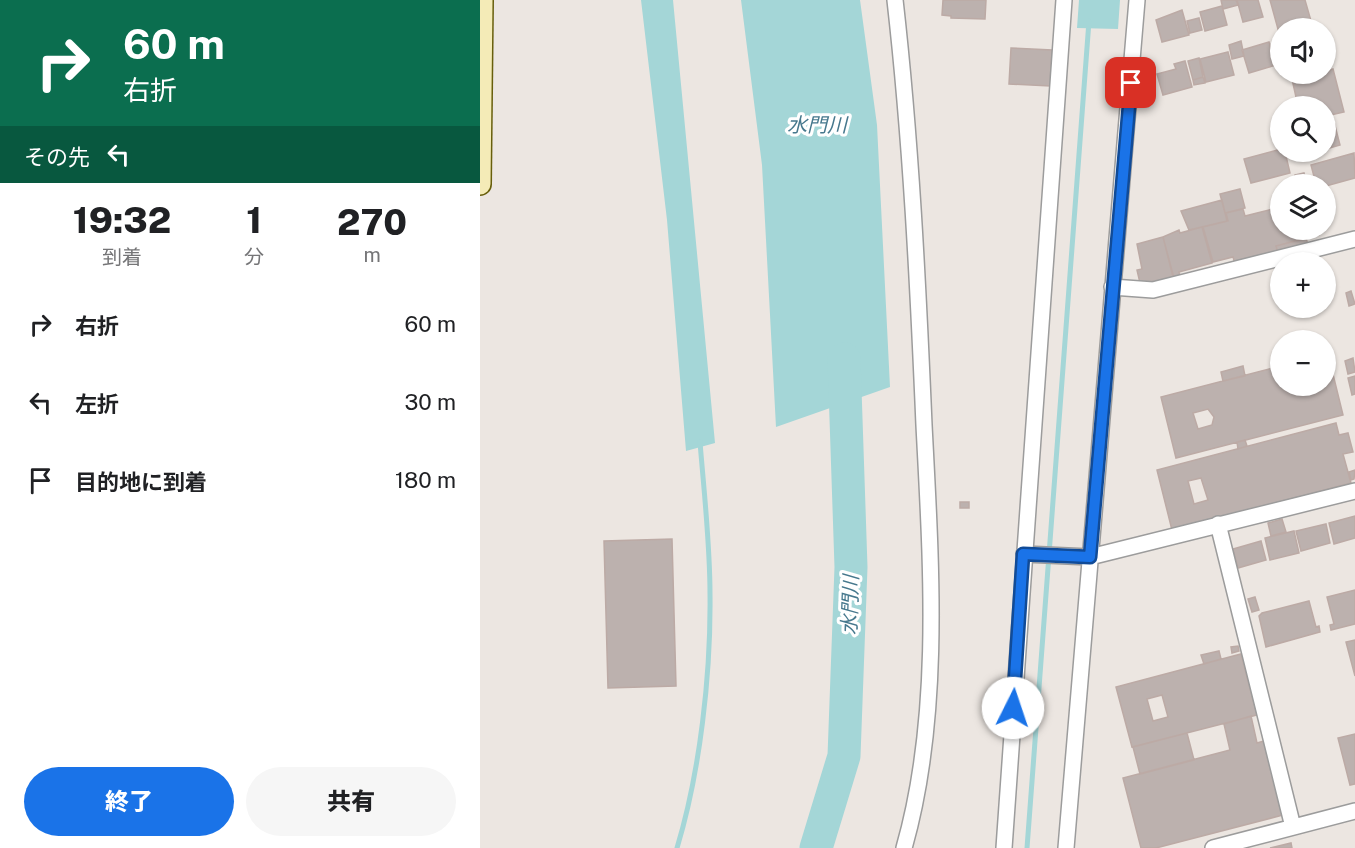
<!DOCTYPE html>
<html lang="ja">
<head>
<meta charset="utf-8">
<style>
  :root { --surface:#fff; --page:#f6f6f6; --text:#202124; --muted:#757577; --accent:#1a73e8 }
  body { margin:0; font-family:"Public Sans","Noto Sans JP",sans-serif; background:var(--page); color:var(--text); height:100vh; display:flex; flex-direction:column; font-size:22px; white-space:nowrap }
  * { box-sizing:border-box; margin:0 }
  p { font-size:20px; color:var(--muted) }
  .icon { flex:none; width:33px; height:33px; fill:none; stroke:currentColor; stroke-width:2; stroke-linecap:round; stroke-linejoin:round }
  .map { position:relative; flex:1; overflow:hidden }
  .side { display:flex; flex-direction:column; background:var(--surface); width:480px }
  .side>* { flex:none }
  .hud { background:#0b6e4f; color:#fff; overflow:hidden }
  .tools { position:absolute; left:790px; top:18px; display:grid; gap:12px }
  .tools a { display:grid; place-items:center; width:66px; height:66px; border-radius:50%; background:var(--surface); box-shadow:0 2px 4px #0004; font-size:30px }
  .pin { position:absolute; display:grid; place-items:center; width:51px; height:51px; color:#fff; margin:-26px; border-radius:12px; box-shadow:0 3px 9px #0006 }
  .me { position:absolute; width:66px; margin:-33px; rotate:4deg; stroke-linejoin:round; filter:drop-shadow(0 0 4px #0008) }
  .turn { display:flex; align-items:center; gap:21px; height:126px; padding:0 24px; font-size:27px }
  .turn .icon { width:78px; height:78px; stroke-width:2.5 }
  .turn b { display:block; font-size:42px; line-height:51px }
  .then { display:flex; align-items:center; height:57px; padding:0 24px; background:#0003; gap:12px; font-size:22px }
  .eta { display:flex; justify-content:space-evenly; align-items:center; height:102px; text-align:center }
  .eta b { font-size:36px; font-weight:800; line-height:42px }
  .button { display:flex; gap:12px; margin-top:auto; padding:12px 24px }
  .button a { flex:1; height:69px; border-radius:36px; background:var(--accent); color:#fff; font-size:24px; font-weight:800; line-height:69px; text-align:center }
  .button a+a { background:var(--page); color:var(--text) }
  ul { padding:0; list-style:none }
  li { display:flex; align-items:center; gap:18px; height:78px; padding:0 24px }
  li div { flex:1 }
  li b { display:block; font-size:22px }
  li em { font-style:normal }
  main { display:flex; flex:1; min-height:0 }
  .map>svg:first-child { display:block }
  .water { fill:#a4d6d7 }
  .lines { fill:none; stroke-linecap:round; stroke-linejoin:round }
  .stream { stroke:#a4d6d7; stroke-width:5 }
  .river { stroke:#a4d6d7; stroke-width:33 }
  .building { fill:#bcb1ae; stroke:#bcaaa5; stroke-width:1.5; fill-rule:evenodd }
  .minor-casing { stroke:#9c9c9c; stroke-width:18 }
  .secondary-casing { stroke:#685f0c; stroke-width:24 }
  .minor { stroke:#fff; stroke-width:15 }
  .secondary { stroke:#f4ebb7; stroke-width:21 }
  .route-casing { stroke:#114b97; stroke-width:15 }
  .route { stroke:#1a73e8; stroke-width:10 }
  .labels { text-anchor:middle; stroke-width:6; stroke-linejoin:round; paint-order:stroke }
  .water-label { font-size:20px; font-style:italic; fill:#46788d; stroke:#fff }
</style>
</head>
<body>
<main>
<section class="side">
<div class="hud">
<div class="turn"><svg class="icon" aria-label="right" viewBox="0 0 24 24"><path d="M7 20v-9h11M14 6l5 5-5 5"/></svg><div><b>60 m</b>右折</div></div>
<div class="then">その先<svg class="icon" aria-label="left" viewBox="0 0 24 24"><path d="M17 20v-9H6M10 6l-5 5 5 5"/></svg></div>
</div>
<div class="eta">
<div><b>19:32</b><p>到着</p></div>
<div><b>1</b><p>分</p></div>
<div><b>270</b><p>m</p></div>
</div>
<ul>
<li><svg class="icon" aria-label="right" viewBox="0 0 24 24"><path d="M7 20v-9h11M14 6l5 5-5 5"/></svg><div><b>右折</b></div><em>60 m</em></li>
<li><svg class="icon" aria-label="left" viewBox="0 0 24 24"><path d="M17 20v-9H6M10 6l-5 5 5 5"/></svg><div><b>左折</b></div><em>30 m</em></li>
<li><svg class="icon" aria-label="arrive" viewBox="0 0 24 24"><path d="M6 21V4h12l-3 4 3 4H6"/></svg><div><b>目的地に到着</b></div><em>180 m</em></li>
</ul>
<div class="button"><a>終了</a><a>共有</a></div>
</section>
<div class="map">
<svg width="875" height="848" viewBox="0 0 875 848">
  <rect width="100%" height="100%" fill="#ece6e1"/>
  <!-- water -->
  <path class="water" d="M161,0H193L235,443L206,451L187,220Z
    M261,0H380L397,125L410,387L296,427L282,165Z
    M599,0H640L638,29L597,28Z"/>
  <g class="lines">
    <!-- stream -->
    <path class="stream" d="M197,848C220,772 231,674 230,594C230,543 224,492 220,442
      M547,848L609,21"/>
    <!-- river -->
    <path class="river" d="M336,848L364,756L371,567L364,359"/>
  </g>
  <!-- building -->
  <path class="building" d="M463,0H506L505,19L471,18V16L462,15Z
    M741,0H756L758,5L743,9Z
    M757,0H778L783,17L763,22Z
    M790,0H825L833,28H801V40Z
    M742,6L747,25L725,31L720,12Z
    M702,10L709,35L682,42L676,20Z
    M719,18L722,30L710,33L707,21Z
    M761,41L764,56L752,59L749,45Z
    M789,42L796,65L769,73L762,50Z
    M531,48L572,50L570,86L529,84Z
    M748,52L754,75L726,82L720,59Z
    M719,58L723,77L713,80L708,61Z
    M705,61L712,87L683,95L677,74L696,69L694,64Z
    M853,69L864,112L846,116V106H818L812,79L846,74V71Z
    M723,77L725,83L714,85L713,80Z
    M853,118L860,145L846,149V120Z
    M801,149L805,152L810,173L771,183L764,159Z
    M874,153L875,178L846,186L836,184L831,165Z
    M824,173L827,184H818L815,175Z
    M760,189L765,208L745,213L740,194Z
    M742,200L747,221L709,230L701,211Z
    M801,207V230H838L839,235L796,246L798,253L755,264L753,257L733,262L723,227L748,221L746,213L763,209L765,216Z
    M722,227L732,263L699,272L700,276L694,278L683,237L699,230L700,233Z
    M683,237L693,277L665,285L660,283L657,270L662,269L657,244Z
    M826,238L828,245L798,253L796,246Z
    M871,291L875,304L869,306L866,293Z
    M848,354L863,415L696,458L681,397L801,366V386H846ZM728,409L734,417L732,425L718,429L713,413Z
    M873,358L875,372L868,374L865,361Z
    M763,366L765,376L743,381L741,372Z
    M875,376V394L872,395L868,378Z
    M856,423L859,435L868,433L873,452L863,454L871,483L692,530L677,470ZM721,478L728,500L714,504L708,481Z
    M765,440L767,446L758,449L757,442Z
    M875,470L874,479L871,480L869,472Z
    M480,502H489V508H480Z
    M875,516V538L854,544L849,523Z
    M802,519L806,532L791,536L788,523Z
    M846,524L850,543L821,551L816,531Z
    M814,531L819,553L790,560L785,538Z
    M192,539L196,686L128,688L124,541Z
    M781,541L786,560L758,568L753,549Z
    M875,590V624L851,630L850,625L854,624L847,597Z
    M775,597L779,610L772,612L768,599Z
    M829,601L836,627L839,626L840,632L786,647L779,616L782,613Z
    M875,640V676L866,642Z
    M758,646L759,651L752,653L751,647Z
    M739,651L741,659L724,664L721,655Z
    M761,654L777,715L652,747L636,687ZM682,695L688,717L673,721L667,699Z
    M771,716L777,743L784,741L803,815L676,848H661L643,778L750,750L744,724Z
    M707,733L714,760L660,774L653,747Z
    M875,734V784L870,785L858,738Z
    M811,843L812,848H790Z"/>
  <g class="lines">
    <!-- minor casing -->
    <g class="minor-casing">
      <path id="minor" d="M415,0C431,141 438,283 444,425C451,562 462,715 424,848
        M632,287L673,290L875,239
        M738,524L813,827
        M544,554L610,557L875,491
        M524,848L584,0
        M586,848L657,0
        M733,848L875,811"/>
    </g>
    <!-- secondary casing -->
    <g class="secondary-casing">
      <path id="secondary" d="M0,184L2,0"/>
    </g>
    <!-- minor -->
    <use href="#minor" class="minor"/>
    <!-- secondary -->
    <use href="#secondary" class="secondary"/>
  </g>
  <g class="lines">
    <!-- route casing -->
    <g class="route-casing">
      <path id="route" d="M533,708L543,554L610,557L651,83"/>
    </g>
    <!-- route -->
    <use href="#route" class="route"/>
  </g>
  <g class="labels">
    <!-- water labels -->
    <g class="water-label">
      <text x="337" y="132">水門川</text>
      <text transform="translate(370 605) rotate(-88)" y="7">水門川</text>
    </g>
  </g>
</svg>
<div class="tools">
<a><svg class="icon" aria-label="sound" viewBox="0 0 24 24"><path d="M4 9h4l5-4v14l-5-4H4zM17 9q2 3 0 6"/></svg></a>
<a><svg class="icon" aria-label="search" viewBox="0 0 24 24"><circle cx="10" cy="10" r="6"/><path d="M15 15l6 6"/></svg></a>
<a><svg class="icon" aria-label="layers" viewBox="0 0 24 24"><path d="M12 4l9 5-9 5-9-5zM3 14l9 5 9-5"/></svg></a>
<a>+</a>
<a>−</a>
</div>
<div class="pin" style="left:651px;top:83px;background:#d93025"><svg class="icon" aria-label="arrive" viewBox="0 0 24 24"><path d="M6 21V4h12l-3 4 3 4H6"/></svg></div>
<svg class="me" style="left:533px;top:708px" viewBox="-20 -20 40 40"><circle r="19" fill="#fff"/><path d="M0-13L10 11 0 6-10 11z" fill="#1a73e8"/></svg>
</div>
</main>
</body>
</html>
